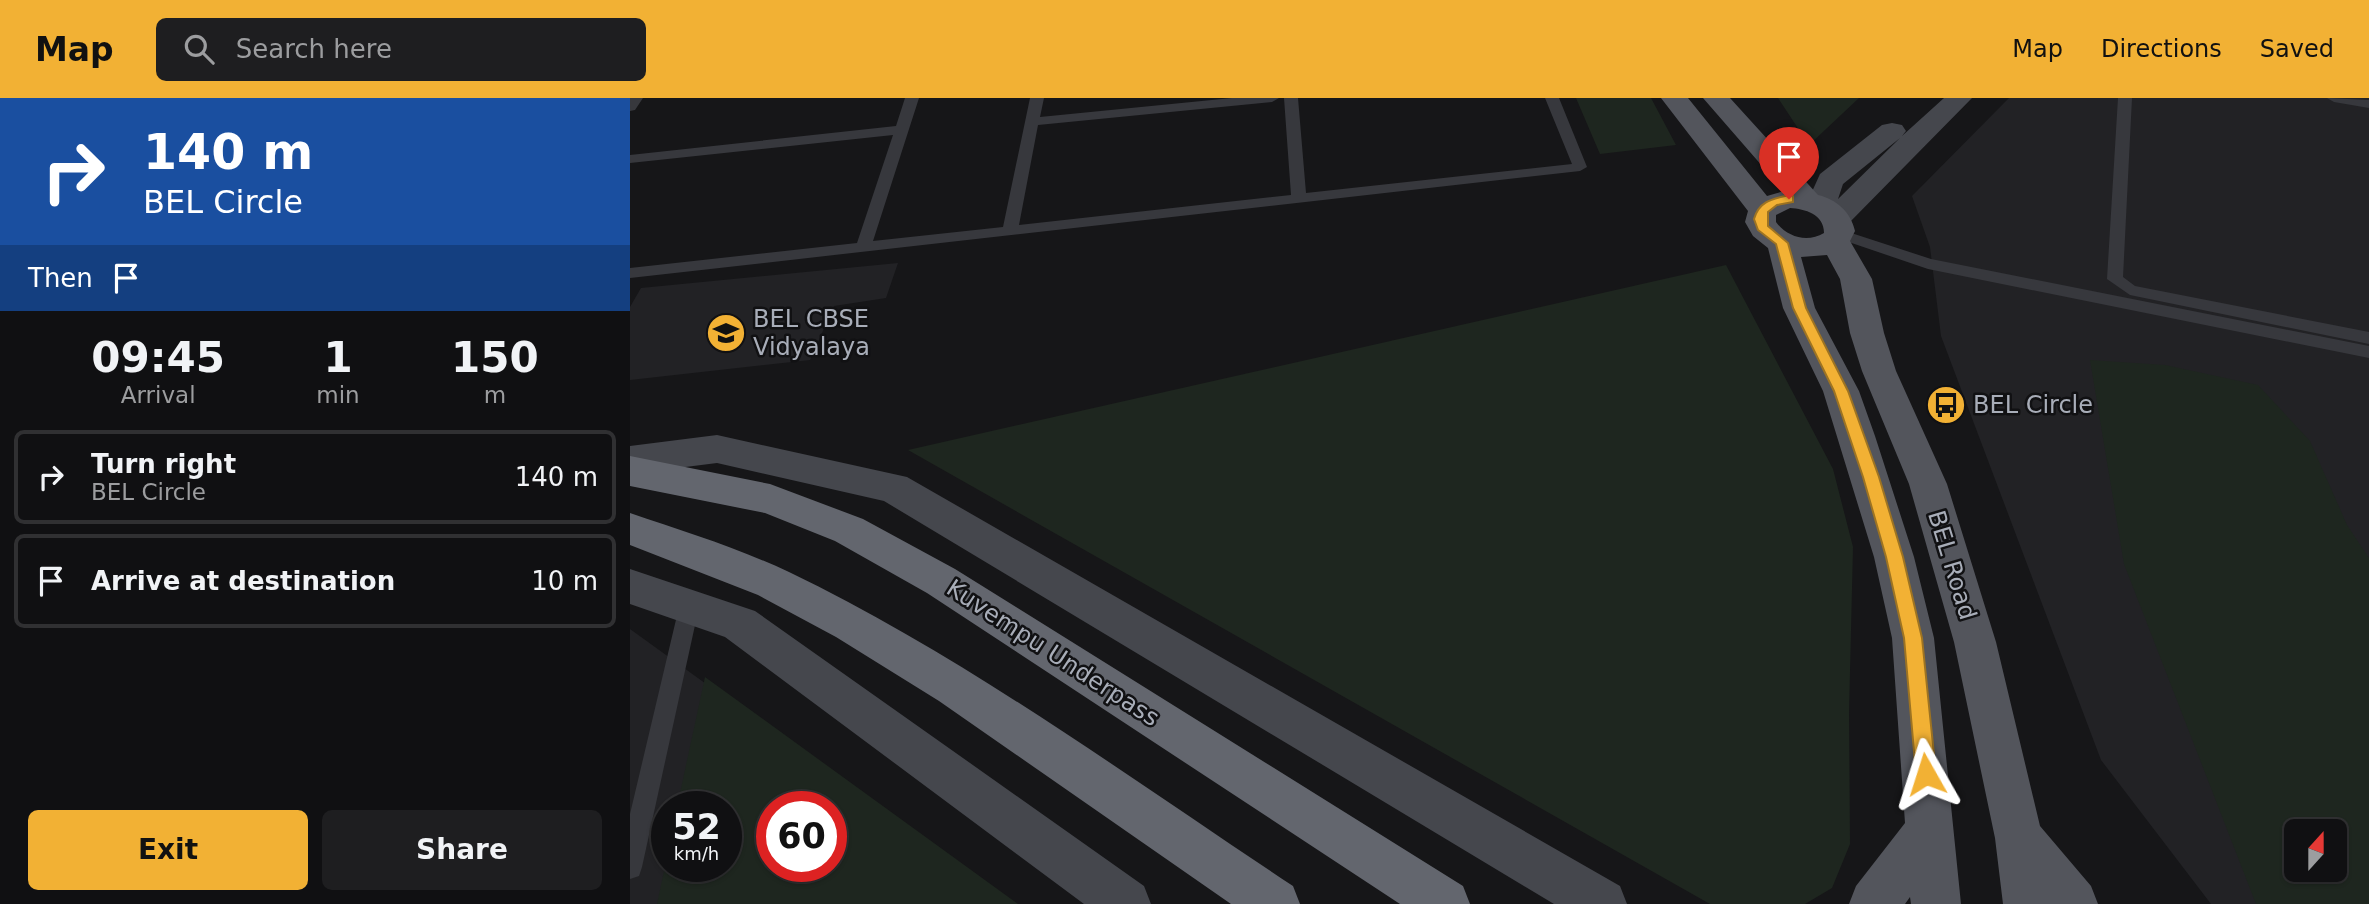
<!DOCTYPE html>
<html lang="en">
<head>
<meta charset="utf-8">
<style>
  :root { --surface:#101012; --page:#1e1e20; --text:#f1f3f6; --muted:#9c9d9f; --line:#303032; --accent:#f2b134 }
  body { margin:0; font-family:"DejaVu Sans",sans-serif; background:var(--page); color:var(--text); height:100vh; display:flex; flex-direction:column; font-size:26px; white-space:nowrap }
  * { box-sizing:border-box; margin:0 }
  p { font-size:23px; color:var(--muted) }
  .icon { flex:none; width:38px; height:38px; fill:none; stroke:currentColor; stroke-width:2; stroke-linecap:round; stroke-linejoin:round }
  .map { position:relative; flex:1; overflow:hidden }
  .sheet { display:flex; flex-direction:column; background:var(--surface); width:630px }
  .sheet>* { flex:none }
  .hud { background:#1a4fa0; color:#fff; overflow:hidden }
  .needle { width:46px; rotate:21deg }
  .buttons { position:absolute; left:1654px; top:721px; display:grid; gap:14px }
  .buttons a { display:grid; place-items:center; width:63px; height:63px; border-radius:10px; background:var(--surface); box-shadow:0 2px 5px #0004,0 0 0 2px var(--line); font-size:35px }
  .speed { position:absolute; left:21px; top:693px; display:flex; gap:14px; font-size:35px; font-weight:700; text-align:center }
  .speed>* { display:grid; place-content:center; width:91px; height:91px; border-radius:50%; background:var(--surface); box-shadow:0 2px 5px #0004,0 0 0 2px var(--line); line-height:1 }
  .speed small { font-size:18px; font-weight:400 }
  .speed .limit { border:10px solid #d22; background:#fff; color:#111 }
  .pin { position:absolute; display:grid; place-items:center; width:60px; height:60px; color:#fff; margin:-72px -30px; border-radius:50% 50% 50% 0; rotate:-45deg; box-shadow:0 0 7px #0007 }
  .pin .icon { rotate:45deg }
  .me { position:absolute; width:77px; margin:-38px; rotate:354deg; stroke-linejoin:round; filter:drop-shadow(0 0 5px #0008) }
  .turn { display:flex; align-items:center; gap:24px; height:147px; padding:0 28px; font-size:32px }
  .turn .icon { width:91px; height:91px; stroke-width:2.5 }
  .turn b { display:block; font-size:49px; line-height:60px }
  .then { display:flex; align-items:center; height:66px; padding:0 28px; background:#0003; gap:14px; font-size:26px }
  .eta { display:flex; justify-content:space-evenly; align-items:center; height:119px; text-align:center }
  .eta b { font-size:42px; font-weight:700; line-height:49px }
  .button { display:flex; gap:14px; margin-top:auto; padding:14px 28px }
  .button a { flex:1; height:80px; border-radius:10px; background:var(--accent); color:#111; font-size:28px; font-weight:700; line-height:80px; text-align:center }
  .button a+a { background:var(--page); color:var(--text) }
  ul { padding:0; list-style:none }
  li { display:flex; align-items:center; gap:21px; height:94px; margin:0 14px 10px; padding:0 14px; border:4px solid var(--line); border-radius:10px }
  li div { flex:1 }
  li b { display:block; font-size:26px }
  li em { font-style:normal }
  header { display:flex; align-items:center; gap:42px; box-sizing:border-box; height:98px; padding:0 35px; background:var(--accent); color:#111 }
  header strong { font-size:33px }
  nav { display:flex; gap:38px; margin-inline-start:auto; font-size:24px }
  .search { width:490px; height:63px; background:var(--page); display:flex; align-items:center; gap:18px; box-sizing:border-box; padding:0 24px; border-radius:10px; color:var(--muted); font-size:26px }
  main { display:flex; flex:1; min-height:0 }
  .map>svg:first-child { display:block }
  .built { fill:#222225; fill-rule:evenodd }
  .green { fill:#1e261f; fill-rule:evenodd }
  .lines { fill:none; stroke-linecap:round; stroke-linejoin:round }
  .lane { fill:#37383d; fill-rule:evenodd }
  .secondary { fill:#45474d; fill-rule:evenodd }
  .primary { fill:#53555c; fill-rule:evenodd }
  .highway { fill:#63666e; fill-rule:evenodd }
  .route { fill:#f2b134; stroke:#9d7322; stroke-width:2 }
  .labels { text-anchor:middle; stroke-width:5; stroke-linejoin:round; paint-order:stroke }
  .poi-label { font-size:24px; fill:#a8adb8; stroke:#111113; text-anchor:start }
  .street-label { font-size:24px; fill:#a8adb8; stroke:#111113 }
</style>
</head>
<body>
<header>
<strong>Map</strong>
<div class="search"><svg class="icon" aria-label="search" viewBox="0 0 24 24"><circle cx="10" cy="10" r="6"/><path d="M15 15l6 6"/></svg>Search here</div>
<nav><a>Map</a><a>Directions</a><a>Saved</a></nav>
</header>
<main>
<section class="sheet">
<div class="hud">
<div class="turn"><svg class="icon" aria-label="right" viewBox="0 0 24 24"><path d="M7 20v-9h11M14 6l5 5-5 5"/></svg><div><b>140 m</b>BEL Circle</div></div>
<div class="then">Then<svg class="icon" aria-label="arrive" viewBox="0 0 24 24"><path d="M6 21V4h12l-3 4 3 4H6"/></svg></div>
</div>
<div class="eta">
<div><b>09:45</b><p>Arrival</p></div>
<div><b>1</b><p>min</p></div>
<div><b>150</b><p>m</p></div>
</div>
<ul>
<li><svg class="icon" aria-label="right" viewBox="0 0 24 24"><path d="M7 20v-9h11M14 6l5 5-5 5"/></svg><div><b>Turn right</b><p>BEL Circle</p></div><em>140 m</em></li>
<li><svg class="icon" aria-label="arrive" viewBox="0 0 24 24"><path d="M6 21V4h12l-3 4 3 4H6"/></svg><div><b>Arrive at destination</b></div><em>10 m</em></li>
</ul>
<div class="button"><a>Exit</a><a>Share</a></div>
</section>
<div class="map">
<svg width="1739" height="806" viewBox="0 0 1739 806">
  <rect width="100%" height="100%" fill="#161618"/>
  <!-- built -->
  <path class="built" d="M1379,0H1739V806H1581L1471,662L1311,238L1300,149L1282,98ZM1666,733H1704V772H1666Z
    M268,165L256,200L204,208L180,262L0,282V209L11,190Z
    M0,531L381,806H0ZM37,709H96V768H37ZM142,709H201V768H142Z"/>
  <!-- green -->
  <path class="green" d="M946,0H1021L1046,47L970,56Z
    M1148,0H1229L1179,47Z
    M1096,167L1203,371L1223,449L1219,615L1220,746L1202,790L1175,806H1080L278,352Z
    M1460,262L1535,267L1628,287L1680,343L1717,427L1739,460V806H1626L1494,466ZM1666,733H1704V772H1666Z
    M75,579L388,806H27L37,759V768H96V709H47ZM142,709H201V768H142Z"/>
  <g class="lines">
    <!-- lane -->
    <path class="lane" d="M0,0H13L5,12L0,13Z
      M275,0H289L243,143L373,129L400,0H414L410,19L602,0H649L642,4L408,27L389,127L661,97L654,0H668L676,95L942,66L915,0H929L957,69L950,73L0,180V170L227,145L263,37L0,65V57L266,28Z
      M1488,0H1502L1493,179L1505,188L1739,234V246L1500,197L1477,181Z
      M1697,0L1739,2V10L1704,4Z
      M1209,131L1301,161L1739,248V260L1298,171L1204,139L1201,136Z
      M59,500L66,503L69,509L12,769L9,778L0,781V716L49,509L52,503Z"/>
    <!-- secondary -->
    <path class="secondary" d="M1314,0H1342L1217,127L1206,129L1195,127L1191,120L1194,115L1181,113L1176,107L1190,76L1252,27L1262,25L1272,27L1276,33L1272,38ZM1270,40L1208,101L1213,86Z
      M87,337L277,379L990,788L997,806H924L254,403L87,365L0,376V348Z
      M0,471L125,513L514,788L521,806H454L95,539L0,506Z"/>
    <!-- primary -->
    <path class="primary" d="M1031,0H1058L1137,98L1154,93L1073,0H1100L1188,97C1206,101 1221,114 1225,133L1220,143L1242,181L1254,235L1266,273L1317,386L1366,544L1410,728L1461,788L1468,806H1373L1365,740L1324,544L1279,386L1232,273L1220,235L1210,181L1197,157L1171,159L1185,210L1229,293L1245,338L1284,459L1304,540L1331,806H1281L1280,799L1275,806H1219L1226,788L1275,725L1262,540L1244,459L1193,293L1153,210L1138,150L1123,138L1115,124L1118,113ZM1160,110C1175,111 1194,116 1194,135C1177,145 1157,139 1146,124V117Z"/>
    <!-- highway -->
    <path class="highway" d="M0,358L140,386L233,421L325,471L833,788L840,806H770L297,495L205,443L135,415L0,388Z
      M0,415C53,433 108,450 159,474C337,560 498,679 663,788L670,806H601L309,603L206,539L128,497L0,447Z"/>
  </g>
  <!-- route -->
  <path class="route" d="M1159,97L1163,98V104L1147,107L1138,114V128L1158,145L1176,210L1218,293L1249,379L1273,459L1292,540L1306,676L1303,682L1296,685L1289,682L1286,676L1274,540L1256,459L1233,379L1204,293L1163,210L1146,146L1128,132L1124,121C1129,103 1142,101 1159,97Z"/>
  <!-- icons -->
  <defs>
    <g id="school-disc" transform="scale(2.0125)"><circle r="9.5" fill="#f2b134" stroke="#111113"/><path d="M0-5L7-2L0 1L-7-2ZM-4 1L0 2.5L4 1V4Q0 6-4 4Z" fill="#111"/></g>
    <g id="bus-disc" transform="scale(2.0125)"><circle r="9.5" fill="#f2b134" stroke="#111113"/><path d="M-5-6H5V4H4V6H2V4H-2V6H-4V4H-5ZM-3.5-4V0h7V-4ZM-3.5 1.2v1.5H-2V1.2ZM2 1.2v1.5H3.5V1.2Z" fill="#111"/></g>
  </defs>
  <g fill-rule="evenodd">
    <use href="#school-disc" x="96" y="235"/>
    <use href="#bus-disc" x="1316" y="307"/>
  </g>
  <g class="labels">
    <!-- poi labels -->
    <g class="poi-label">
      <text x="123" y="229">BEL CBSE<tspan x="123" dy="28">Vidyalaya</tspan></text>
      <text x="1343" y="315">BEL Circle</text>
    </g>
    <!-- street labels -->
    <g class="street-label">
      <text transform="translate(1322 467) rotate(73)" y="8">BEL Road</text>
      <text transform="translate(423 555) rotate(33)" y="8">Kuvempu Underpass</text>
    </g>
  </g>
</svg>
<div class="buttons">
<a><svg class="needle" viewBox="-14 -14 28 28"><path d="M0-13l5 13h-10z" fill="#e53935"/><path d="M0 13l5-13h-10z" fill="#9c9d9f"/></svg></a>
</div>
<div class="speed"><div>52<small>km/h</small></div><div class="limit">60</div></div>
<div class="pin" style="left:1159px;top:101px;background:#d93025"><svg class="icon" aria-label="arrive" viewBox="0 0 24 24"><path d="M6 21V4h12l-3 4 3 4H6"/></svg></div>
<svg class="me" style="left:1296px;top:676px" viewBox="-20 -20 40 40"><path d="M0-17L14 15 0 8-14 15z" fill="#f2b134" stroke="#fff" stroke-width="4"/></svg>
</div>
</main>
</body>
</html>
